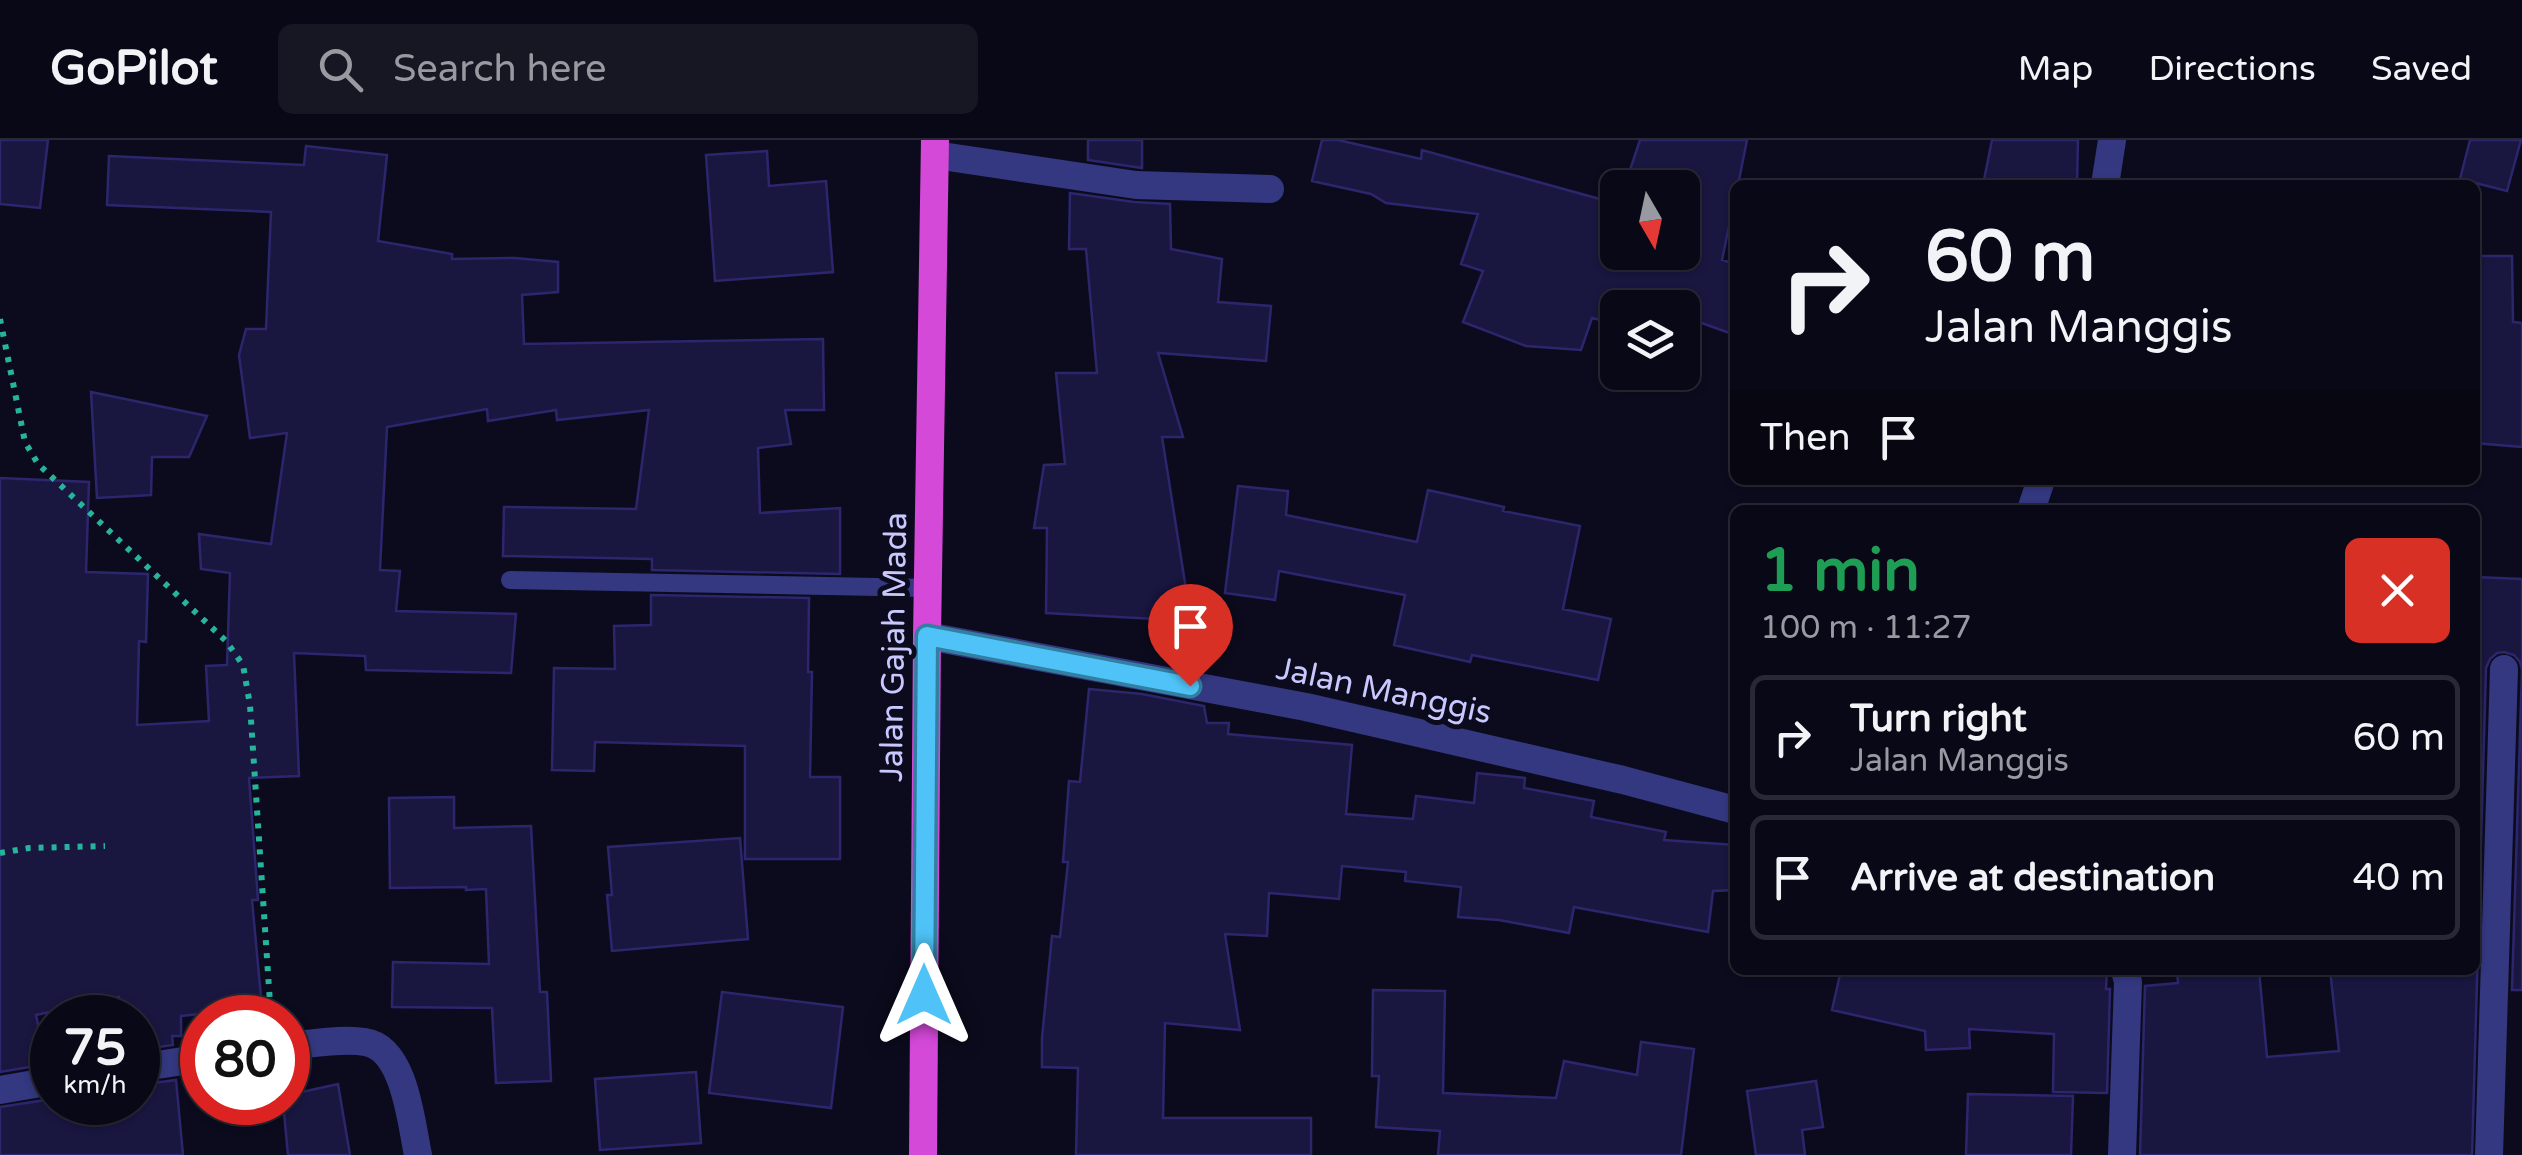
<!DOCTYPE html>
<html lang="en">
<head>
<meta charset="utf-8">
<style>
  :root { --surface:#090816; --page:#171623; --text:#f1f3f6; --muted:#999aa1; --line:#292935 }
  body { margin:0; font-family:"Varela Round",sans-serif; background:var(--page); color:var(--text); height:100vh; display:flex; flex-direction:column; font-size:38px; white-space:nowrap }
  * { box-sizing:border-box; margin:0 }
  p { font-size:32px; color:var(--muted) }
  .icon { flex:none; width:55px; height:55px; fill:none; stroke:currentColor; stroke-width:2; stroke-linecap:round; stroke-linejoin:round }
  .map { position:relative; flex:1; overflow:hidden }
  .details { position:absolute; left:1730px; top:365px; width:750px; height:470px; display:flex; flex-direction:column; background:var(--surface); border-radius:15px; box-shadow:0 2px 8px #0004,0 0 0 2px var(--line) }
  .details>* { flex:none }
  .banner { position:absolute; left:1730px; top:40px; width:750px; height:305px; border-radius:15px; box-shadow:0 2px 8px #0004,0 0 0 2px var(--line); background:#090816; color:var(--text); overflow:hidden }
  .needle { width:65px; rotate:171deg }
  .tools { position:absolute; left:1600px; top:30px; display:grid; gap:20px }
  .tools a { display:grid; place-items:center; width:100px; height:100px; border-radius:15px; background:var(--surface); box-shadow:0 2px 8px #0004,0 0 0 2px var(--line); font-size:50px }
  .speed { position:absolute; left:30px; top:855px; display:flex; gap:20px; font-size:50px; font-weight:700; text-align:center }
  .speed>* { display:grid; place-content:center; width:130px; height:130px; border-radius:50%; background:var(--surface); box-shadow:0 2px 8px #0004,0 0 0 2px var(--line); line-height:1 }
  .speed small { font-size:25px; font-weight:400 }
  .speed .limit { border:15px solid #d22; background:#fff; color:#111 }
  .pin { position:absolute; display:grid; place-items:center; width:85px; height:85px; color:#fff; margin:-102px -42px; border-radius:50% 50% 50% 0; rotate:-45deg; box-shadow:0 0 10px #0007 }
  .pin .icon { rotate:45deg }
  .me { position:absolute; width:110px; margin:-55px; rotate:0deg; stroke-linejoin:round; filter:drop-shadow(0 0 8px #0008) }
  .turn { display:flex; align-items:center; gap:35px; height:210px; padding:0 30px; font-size:45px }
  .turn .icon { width:130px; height:130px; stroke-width:2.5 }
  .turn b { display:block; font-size:70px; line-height:85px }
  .then { display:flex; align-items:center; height:95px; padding:0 30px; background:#0003; gap:20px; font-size:38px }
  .round { display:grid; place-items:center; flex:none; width:105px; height:105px; border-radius:15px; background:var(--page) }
  .head { display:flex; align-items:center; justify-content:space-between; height:170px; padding:0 30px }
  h1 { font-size:60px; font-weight:700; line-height:75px; color:#1e9e55 }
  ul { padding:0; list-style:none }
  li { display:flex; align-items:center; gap:30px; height:125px; margin:0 20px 15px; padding:0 10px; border:5px solid var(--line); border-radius:15px }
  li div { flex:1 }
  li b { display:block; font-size:38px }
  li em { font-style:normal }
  header { display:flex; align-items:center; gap:60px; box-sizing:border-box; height:140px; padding:0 50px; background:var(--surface); border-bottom:2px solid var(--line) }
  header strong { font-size:48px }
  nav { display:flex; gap:55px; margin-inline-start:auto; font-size:35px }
  .search { width:700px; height:90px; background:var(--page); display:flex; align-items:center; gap:25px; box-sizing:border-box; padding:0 35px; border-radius:15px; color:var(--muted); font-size:38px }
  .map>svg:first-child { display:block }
  .building { fill:#191640; stroke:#2c266d; stroke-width:2.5 }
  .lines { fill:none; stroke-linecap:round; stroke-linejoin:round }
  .path { stroke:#26b59c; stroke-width:6; stroke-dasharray:5 8; stroke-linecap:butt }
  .service { stroke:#333880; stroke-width:18 }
  .minor { stroke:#333880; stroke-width:28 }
  .trunk { stroke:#d449d8; stroke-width:28 }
  .route-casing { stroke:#337fa1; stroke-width:25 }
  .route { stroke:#4fc3f7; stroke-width:18 }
  .labels { text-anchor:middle; stroke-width:10; stroke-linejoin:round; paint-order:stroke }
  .street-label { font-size:32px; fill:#c8c8ff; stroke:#0c0b1e }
</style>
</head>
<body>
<header>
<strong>GoPilot</strong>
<div class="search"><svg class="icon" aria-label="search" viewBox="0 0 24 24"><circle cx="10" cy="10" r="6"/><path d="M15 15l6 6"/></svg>Search here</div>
<nav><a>Map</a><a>Directions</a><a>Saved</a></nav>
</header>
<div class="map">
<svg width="2522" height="1015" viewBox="0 0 2522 1015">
  <rect width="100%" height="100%" fill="#0c0b1e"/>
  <!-- building -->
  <path class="building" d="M0,0H48L40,68L0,64Z
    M1088,0H1142V28L1088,20Z
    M1322,0H1338L1421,19L1422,10L1618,64V112H1682V48H1624L1640,0H1747L1738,45H1735V57L1722,120L1735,124V195L1682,176V168H1618V184L1592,178L1581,210L1526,206L1463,182L1483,131L1461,124L1478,74L1386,63L1371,54L1312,41Z
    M1992,0H2078L2077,45H1983Z
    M2470,0H2521L2507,51L2460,39Z
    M306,6L387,15L378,101L452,114V119L515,118L558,122V152L522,155L524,204L823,199L824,270H785L791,304L758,308L760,373L840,368V434L652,430V419L503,416L504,367L636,369L649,270L557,280L556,270L488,281L487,269L387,287L380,430L400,431L396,471L516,474L511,533L366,530L365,516L294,513L299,636L249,638L258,760H252L262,868L181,876V896H172L173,905L138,910V878H120L119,857L36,875L47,924L0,932V338L89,342L86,432L148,434L146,502L139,501L137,585L209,581L206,526L227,525L230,433L201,429L199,394L271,404L287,293L250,298L239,215L246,189H266L271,72L107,65L109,16L304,25Z
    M767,11L769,46L826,41L833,132L715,141L706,15Z
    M1070,53L1134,62L1170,64L1171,109L1222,119L1218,162L1271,166L1266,221L1158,213L1183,297H1162L1191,481L1046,473L1047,388H1034L1044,325L1065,324L1056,233H1097L1086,109H1069Z
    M2480,116H2512L2513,182L2522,183V307L2475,303V143H2480Z
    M91,252L207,276L189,317H152L151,355L97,358Z
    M1238,346L1288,351L1286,375L1417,402L1428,350L1504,367L1503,371L1580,386L1563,469L1611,479L1598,540L1472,515L1470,522L1394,505L1405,455L1279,431L1275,460L1225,453Z
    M2475,437L2522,439V850H2512L2522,530L2520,522L2514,515L2504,512L2497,513L2490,519L2486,528L2472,1015H2140L2145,846L2178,843L2177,830H2259L2267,917L2339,911L2330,830H2475Z
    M651,455L809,458L808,532H812L810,637H840V719H745V606L595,602L594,631L552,630L554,528L615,529L614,486L651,485Z
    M1089,549L1142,554L1204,566L1207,583H1229L1228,594L1352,605L1346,674L1413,679L1416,656L1474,663L1477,633L1525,638L1524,648L1594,661L1591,677L1666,692L1664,700L1735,705V750L1713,751L1708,792L1574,767L1569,793L1499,780L1458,777L1461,747L1405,741L1406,732L1342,726L1339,759L1269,753L1267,796L1225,794L1240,890L1165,883L1163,978H1311V1015H1076L1078,928L1042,927V898L1052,796L1060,797L1068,722H1063L1069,641L1080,642Z
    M454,657V688L531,686L540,852H547L551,941L496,943L492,868L392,867L393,822L489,824L486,749L466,750V747L390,748L389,658Z
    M740,698L748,799L612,811L607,755H612L608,707Z
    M1841,830H2107L2106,849H2110L2107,953L2053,952L2054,894L1969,889L1970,908L1926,910L1925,891L1832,870Z
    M1373,850L1445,851L1443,953L1556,958L1564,921L1637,935L1641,902L1694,909L1681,1015H1438L1440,991L1376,987L1379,936H1372Z
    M722,852L843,867L831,968L709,953Z
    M696,932L701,1003L600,1010L595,939Z
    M176,940L183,1015H0V967L52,959V962H138V945Z
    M1816,941L1823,987L1802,990L1805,1015H1756L1747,951Z
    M338,944L350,1015H288L283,962H288V955Z
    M1968,954L2073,956L2071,1015H1966Z"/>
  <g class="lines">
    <!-- path -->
    <path class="path" d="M0,179L25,302L38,324L226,501L243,525L250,565L271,878
      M0,713L29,708L105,706"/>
    <!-- service -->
    <path class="service" d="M510,440L928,448"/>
    <!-- minor -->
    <path class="minor" d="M935,15L1136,45L1270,49
      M2105,45L2112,0
      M2031,370L2041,340
      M927,496L1306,567L1623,640L1735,670
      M288,906C311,904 343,898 365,902C405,908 411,982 418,1015
      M138,928L202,918
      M0,950L52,941
      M2122,1015L2128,842L2125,830
      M2489,1015L2504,529"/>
    <!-- trunk -->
    <path class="trunk" d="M923,1015L927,496L935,0"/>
  </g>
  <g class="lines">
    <!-- route casing -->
    <g class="route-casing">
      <path id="route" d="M924,855L927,496L1190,546"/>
    </g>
    <!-- route -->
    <use href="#route" class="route"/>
  </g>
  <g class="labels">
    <!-- street labels -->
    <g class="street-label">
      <text transform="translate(893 507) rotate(-89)" y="11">Jalan Gajah Mada</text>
      <text transform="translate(1384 550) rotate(12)" y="11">Jalan Manggis</text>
    </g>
  </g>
</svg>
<div class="tools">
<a><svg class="needle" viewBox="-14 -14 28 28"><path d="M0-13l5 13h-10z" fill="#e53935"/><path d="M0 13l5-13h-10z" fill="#999aa1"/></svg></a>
<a><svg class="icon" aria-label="layers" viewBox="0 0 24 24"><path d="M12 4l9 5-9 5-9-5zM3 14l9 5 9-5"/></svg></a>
</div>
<div class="speed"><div>75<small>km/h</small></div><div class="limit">80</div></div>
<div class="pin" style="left:1190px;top:546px;background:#d93025"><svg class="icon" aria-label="arrive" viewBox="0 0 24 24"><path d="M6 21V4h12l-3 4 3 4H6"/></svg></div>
<svg class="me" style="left:924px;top:855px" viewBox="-20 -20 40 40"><path d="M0-17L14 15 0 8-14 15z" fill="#4fc3f7" stroke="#fff" stroke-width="4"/></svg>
<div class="banner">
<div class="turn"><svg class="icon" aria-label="right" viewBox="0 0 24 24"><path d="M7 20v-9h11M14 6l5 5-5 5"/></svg><div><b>60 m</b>Jalan Manggis</div></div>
<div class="then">Then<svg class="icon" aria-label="arrive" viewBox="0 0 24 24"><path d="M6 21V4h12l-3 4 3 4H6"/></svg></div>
</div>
<section class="details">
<div class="head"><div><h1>1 min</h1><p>100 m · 11:27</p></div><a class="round" style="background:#d93025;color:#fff"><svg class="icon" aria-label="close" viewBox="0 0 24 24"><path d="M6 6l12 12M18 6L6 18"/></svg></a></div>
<ul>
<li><svg class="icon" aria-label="right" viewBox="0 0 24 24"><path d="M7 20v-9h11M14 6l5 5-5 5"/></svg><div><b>Turn right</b><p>Jalan Manggis</p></div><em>60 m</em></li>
<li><svg class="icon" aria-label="arrive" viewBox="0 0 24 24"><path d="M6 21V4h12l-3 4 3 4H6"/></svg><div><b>Arrive at destination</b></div><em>40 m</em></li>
</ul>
</section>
</div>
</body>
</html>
